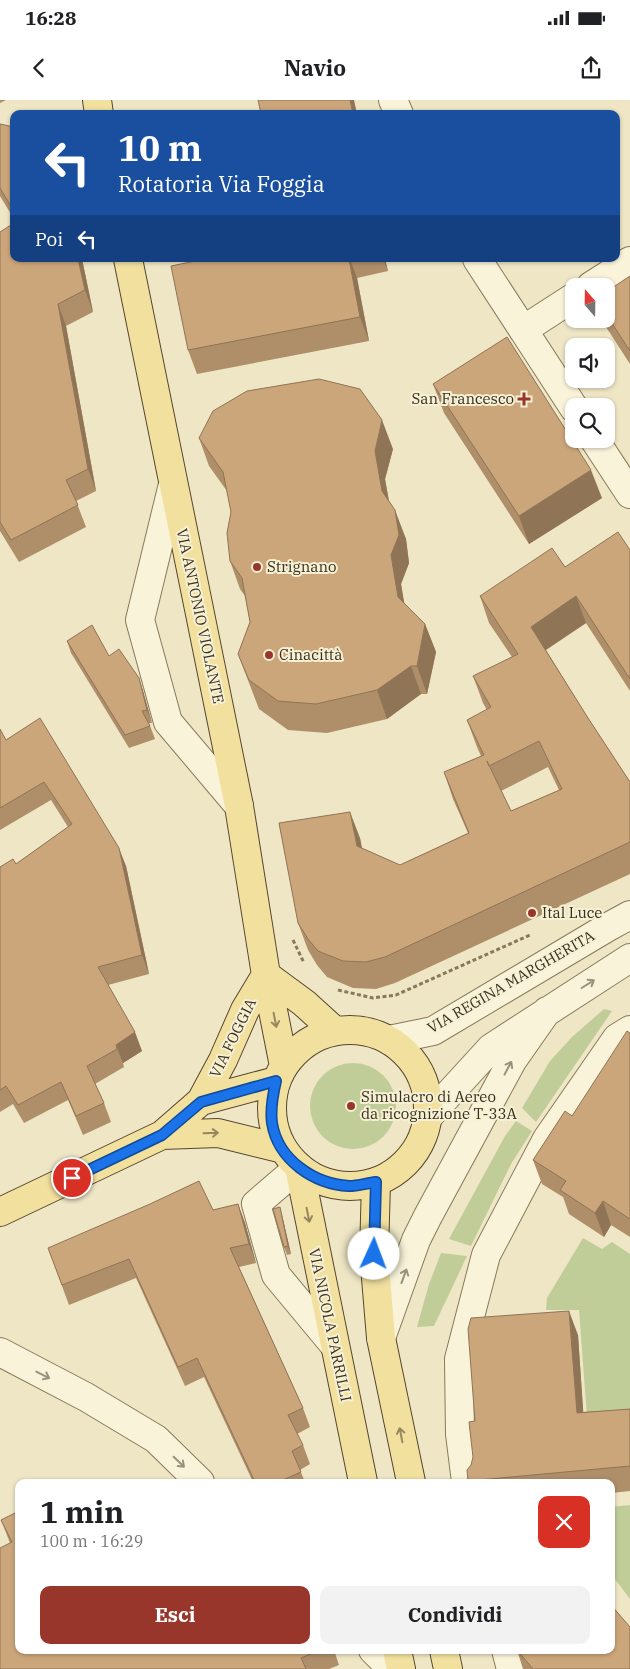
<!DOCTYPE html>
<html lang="it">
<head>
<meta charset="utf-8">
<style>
  :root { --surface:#fff; --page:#f2f2f2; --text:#202124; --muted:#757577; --accent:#98362b }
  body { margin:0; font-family:"IBM Plex Serif",serif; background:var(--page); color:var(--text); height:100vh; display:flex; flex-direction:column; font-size:19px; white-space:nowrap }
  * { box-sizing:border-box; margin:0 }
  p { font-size:16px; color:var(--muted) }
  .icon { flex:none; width:28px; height:28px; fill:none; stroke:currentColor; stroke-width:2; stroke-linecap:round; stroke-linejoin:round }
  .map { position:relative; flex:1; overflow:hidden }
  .side { position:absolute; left:15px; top:1379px; width:600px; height:175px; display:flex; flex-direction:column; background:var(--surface); border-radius:10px; box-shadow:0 1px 4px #0004 }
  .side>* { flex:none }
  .guide { position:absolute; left:10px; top:10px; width:610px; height:152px; border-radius:10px; box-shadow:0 1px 4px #0004; background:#1a4fa0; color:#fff; overflow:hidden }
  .needle { width:32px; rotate:340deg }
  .controls { position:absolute; left:565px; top:178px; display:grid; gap:10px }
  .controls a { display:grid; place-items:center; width:50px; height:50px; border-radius:10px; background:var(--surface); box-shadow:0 1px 4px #0004; font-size:25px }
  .pin { position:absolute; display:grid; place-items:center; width:42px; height:42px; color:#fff; margin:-21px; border:2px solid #fff; border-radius:50%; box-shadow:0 1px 5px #0007 }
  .me { position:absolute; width:55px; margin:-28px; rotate:2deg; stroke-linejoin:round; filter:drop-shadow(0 0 4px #0008) }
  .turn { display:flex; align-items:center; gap:18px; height:105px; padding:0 25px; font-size:22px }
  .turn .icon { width:65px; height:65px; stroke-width:2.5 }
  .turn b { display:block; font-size:35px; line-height:42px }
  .then { display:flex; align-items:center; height:48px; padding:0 25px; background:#0003; gap:10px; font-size:19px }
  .round { display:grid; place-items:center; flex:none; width:52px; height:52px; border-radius:10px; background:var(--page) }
  .overview { display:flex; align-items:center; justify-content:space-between; height:85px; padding:0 25px }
  h1 { font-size:30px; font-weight:700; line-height:38px }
  .cta { display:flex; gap:10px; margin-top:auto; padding:10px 25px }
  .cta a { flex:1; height:58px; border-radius:10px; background:var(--accent); color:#fff; font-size:20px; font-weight:700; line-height:58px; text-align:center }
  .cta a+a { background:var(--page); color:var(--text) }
  .status { display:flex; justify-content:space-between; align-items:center; height:35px; padding:0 25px; background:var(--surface); direction:ltr }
  .status svg { height:14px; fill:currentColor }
  header { display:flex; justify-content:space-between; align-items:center; height:65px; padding:0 25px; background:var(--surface); font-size:22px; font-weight:700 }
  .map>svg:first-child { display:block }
  .green { fill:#c1cd99 }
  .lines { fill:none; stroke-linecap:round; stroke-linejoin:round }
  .minor-casing { stroke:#89795b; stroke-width:30 }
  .major-casing { stroke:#57462f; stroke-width:30 }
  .path { stroke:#89795b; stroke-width:3; stroke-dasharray:4 2.5; stroke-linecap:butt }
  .minor { stroke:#f9f3d9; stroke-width:28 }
  .major { stroke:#f1e09e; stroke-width:28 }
  .wall { fill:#af8f6a; fill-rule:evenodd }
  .shaded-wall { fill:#8f7456 }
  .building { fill:#cca67b; stroke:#8f7456; fill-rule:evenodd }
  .oneway { stroke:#9a917c }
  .oneway2 { stroke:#96885e }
  .route-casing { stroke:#114b97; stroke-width:12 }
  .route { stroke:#1a73e8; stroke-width:9 }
  .poi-dot { fill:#98362b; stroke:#f6f0d5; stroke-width:2 }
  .labels { text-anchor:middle; stroke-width:4; stroke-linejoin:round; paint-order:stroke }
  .poi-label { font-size:15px; fill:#3a2f1f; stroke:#f6f0d5; text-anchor:start }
  .street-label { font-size:15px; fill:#3a2f1f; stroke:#f6f0d5 }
</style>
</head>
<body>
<div class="status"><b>16:28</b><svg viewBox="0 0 49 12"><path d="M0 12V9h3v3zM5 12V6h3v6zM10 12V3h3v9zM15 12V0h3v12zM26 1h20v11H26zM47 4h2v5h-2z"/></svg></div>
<header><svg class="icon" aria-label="back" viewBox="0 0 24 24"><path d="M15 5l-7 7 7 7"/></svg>Navio<svg class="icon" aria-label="share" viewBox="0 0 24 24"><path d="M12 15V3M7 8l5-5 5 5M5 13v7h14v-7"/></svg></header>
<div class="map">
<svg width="630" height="1569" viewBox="0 0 630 1569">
  <rect width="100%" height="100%" fill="#eee6c5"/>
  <!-- green -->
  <path class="green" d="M604,909L612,911L536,1022L522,1008L550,961L572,937Z
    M310 1006a43 43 0 1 1 86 0a43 43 0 1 1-86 0Z
    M516,1021L532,1031L511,1064L471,1146L449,1139L505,1036Z
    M583,1138L602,1149L612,1142L630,1154V1315L587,1317L579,1210H546L547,1198Z
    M441,1153L467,1156L434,1226L417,1227L429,1184Z
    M630,1405V1499L611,1474V1407Z"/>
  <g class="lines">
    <!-- minor casing -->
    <g class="minor-casing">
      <path id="minor" d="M393,0L399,14
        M477,159L574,308
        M591,186L630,161
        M523,230L574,197
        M594,339L630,394
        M173,384L140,520L168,622L239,706
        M389,940L433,931L608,827L630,815
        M427,1018L491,948L630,858
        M299,1067L256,1104L276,1175L335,1246
        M381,1238L416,1140L428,1116L512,961L547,911
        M0,1252L86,1297L156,1339L200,1382
        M466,1382L460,1334L459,1259L486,1155L547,1039L617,938L630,930
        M373,1550L392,1569
        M506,1550L511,1569"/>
    </g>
    <!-- major casing -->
    <g class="major-casing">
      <path id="major" d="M97,0L99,14
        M128,159L239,706L266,875L284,966
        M266,875L304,903L335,931
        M272 1008a78 78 0 1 1 156 0a78 78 0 1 1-156 0Z
        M201,1001L276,981
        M162,1035L218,1033L283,1049
        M299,1067L363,1382
        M376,1082L374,1154L381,1238L411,1382
        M0,1112L162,1035L201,1001L223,960L245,910L266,875
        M397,1550L401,1569
        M444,1550L448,1569"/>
    </g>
    <!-- path -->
    <path class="path" d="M293,840L304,863
      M338,890L373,898L396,895L530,835"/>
    <!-- minor -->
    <use href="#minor" class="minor"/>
    <!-- major -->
    <use href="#major" class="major"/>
  </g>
  <!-- wall -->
  <path class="wall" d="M0,0H6L0,3Z
    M0,24L14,27V119L0,96Z
    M0,132L82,159L93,212L66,226L96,391L76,401L86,427L19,462L0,431Z
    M205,159H385L388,171L357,178L369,241L197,274L188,250Z
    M630,176V264L606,227L603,219H606V192Z
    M433,284L602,398L529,444L444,313Z
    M199,338L393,349L385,379L389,401L406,439L409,463L401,484L404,503L425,524L436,552L427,594H421L387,619L327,633L288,630L259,609L238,554L250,522L245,496L240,489L230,461L231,412L227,391L209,366Z
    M630,450V591L586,523L546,550L588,618L630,682V774L395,883L376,889L353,888L327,877L317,865L308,850L298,823L360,738L362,748L400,765L468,733L453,699L444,672L481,656L477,647L467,620L487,610L483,603L473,576L512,557L489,523L480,496L565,467ZM548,667L559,690L511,711L501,691Z
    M67,541L109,556L139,578L143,591L152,623H149L155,639L129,648L71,553Z
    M0,629L6,640L126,766L149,874L108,885L142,951L123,963L124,967L95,984L104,1003L111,1022L83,1035L68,1000L24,1023L13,1004L0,1012V767L16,764L68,727L51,700L0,730Z
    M630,933V1137L611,1125L604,1137L569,1114L563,1097L542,1084L533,1060L572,1016Z
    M238,1104L245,1123L256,1163L239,1167L303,1308L310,1327L297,1334L303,1345L310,1364L300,1370L305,1382H253L204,1277L185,1286L136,1178L69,1205L48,1148Z
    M282,1115L291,1154L287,1155L284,1147Z
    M578,1235L583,1312L630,1309V1391L611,1393V1382H468V1381L473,1357L475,1321Z
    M19,1411V1550H334L339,1565L329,1569H0L10,1443L1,1420Z
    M517,1550L630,1569H523Z"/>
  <!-- shaded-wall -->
  <path class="shaded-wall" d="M350,0H354L357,14H353Z
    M78,159H82L93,212L85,190Z
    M349,159H350L357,178L369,241L360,217Z
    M383,159H385L388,171Z
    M58,204L66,226L96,391L88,369Z
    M382,320L393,349L385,379L392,419L382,391L375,351Z
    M591,370L602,398L529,444L519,416Z
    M395,410L406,439L409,463L401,484L408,525L398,497L391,455Z
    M576,496L586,523L541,553L531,527Z
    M425,524L436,552L427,594L417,566Z
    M411,566L421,594L387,619L377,590Z
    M139,578L143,591L152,623L147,610Z
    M350,712L360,738L366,772L357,746Z
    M119,748L126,766L149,874L142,855Z
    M135,932L142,951L123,963L116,945Z
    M603,1101L611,1125L604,1137L595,1113Z
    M238,1104L245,1123L256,1163L249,1144Z
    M280,1107L282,1115L291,1154L288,1146Z
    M569,1211L578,1235L585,1337L577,1313Z"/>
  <!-- building -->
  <path class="building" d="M258,0H350L353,14H261Z
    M0,24L14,27V111L0,88Z
    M14,123V159H78L85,190L58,204L88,369L66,380L78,405L11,440L0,422V132Z
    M205,159H349L360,217L188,250L171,166Z
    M630,176V251L606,214V192Z
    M507,237L591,370L519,416L433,284Z
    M319,279L360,289L382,320L375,351L382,391L395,410L399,435L391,455L398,497L425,524L417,566H411L377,590L316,604L278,601L249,580L238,554L250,522L242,478L230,461L227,433L231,412L223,372L199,338L213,311L247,291Z
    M618,432L630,450V579L576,496L531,527L588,618L630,682V742L385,857L366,862L343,861L318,851L308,839L298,823L279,723L350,712L357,746L400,765L469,733L444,672L484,655L467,620L491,607L473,576L518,554L480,496L552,448L565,467ZM539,641L562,689L511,711L487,661L489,666Z
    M92,525L109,556L119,549L139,578L147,610L142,611L150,626L125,635L67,541Z
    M40,618L119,748L142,855L98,867L135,932L116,945L117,949L87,966L104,1003L76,1016L61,982L18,1005L6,986L0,990V767L13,759L16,764L72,724L44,682L0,708V629L6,640Z
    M627,931L630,933V1119L603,1101L595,1113L560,1090L566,1081L533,1060L565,1011L572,1016Z
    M199,1081L213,1110L238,1104L249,1144L230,1148L303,1308L288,1315L303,1345L292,1351L301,1372L278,1382H255L197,1258L178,1267L129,1159L62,1185L48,1148L150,1104Z
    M280,1107L288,1146L284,1147L273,1109Z
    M569,1211L577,1313L630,1309V1366L468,1381L467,1370L471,1365L473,1357L469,1322L475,1321L468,1229L471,1218Z
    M19,1411V1550H320L301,1558L306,1569H0V1448L12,1442L1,1420Z
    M611,1505L630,1527V1569H533L517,1550H611Z"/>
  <!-- one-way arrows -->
  <defs><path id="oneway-shaft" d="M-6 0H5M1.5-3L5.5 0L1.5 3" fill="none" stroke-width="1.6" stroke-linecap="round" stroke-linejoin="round" transform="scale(1.25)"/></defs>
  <g class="oneway">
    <use href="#oneway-shaft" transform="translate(588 884) rotate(-32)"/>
    <use href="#oneway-shaft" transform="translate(508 968) rotate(-62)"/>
    <use href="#oneway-shaft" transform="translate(404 1176) rotate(-70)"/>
    <use href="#oneway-shaft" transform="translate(43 1275) rotate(27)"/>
    <use href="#oneway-shaft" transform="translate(179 1362) rotate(44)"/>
  </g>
  <g class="oneway2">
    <use href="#oneway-shaft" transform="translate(275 920) rotate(79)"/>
    <use href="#oneway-shaft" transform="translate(211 1033) rotate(-2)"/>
    <use href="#oneway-shaft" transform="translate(308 1115) rotate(79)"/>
    <use href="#oneway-shaft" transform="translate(401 1335) rotate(-101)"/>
  </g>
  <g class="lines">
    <!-- route casing -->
    <g class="route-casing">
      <path id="route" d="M72,1078L162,1035L201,1002L276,981C273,994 270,1009 272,1023C278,1060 314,1084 349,1086C358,1086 367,1083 376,1082L374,1154"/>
    </g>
    <!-- route -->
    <use href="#route" class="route"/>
  </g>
  <!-- markers -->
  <g class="poi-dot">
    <path d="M521.5 291.5h5v5h5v5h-5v5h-5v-5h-5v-5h5z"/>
    <circle cx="257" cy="467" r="5"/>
    <circle cx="269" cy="555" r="5"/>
    <circle cx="532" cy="813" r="5"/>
    <circle cx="351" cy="1006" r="5"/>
  </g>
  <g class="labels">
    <!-- poi labels -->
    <g class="poi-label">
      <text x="514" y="304" text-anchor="end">San Francesco</text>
      <text x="267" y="472">Strignano</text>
      <text x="279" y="560">Cinacittà</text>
      <text x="542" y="818">Ital Luce</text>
      <text x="361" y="1002">Simulacro di Aereo<tspan x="361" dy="17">da ricognizione T-33A</tspan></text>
    </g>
    <!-- street labels -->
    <g class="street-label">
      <text transform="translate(200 516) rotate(78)" y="5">VIA ANTONIO VIOLANTE</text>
      <text transform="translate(511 882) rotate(-30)" y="5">VIA REGINA MARGHERITA</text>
      <text transform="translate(233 938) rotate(-64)" y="5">VIA FOGGIA</text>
      <text transform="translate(330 1225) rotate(78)" y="5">VIA NICOLA PARRILLI</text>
    </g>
  </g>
</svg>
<div class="controls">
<a><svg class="needle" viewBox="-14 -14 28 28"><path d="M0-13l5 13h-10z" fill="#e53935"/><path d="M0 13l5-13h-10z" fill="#757577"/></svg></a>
<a><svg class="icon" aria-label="sound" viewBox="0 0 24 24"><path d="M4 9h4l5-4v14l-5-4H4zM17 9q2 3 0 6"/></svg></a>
<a><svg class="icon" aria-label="search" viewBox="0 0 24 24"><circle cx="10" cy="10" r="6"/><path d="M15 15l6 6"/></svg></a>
</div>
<div class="pin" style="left:72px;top:1078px;background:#d93025"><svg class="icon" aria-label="arrive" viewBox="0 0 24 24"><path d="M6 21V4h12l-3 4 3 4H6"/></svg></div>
<svg class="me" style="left:374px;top:1154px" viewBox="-20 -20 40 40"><circle r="19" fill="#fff"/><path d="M0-13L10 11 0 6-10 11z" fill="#1a73e8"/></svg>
<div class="guide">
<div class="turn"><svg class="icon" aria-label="left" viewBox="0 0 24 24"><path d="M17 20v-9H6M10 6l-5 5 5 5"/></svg><div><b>10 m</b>Rotatoria Via Foggia</div></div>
<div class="then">Poi<svg class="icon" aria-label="left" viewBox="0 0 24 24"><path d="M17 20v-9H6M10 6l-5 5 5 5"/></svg></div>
</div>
<section class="side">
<div class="overview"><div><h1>1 min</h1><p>100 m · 16:29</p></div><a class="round" style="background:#d93025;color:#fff"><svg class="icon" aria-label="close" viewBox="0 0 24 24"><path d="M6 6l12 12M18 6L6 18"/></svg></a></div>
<div class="cta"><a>Esci</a><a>Condividi</a></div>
</section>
</div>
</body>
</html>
